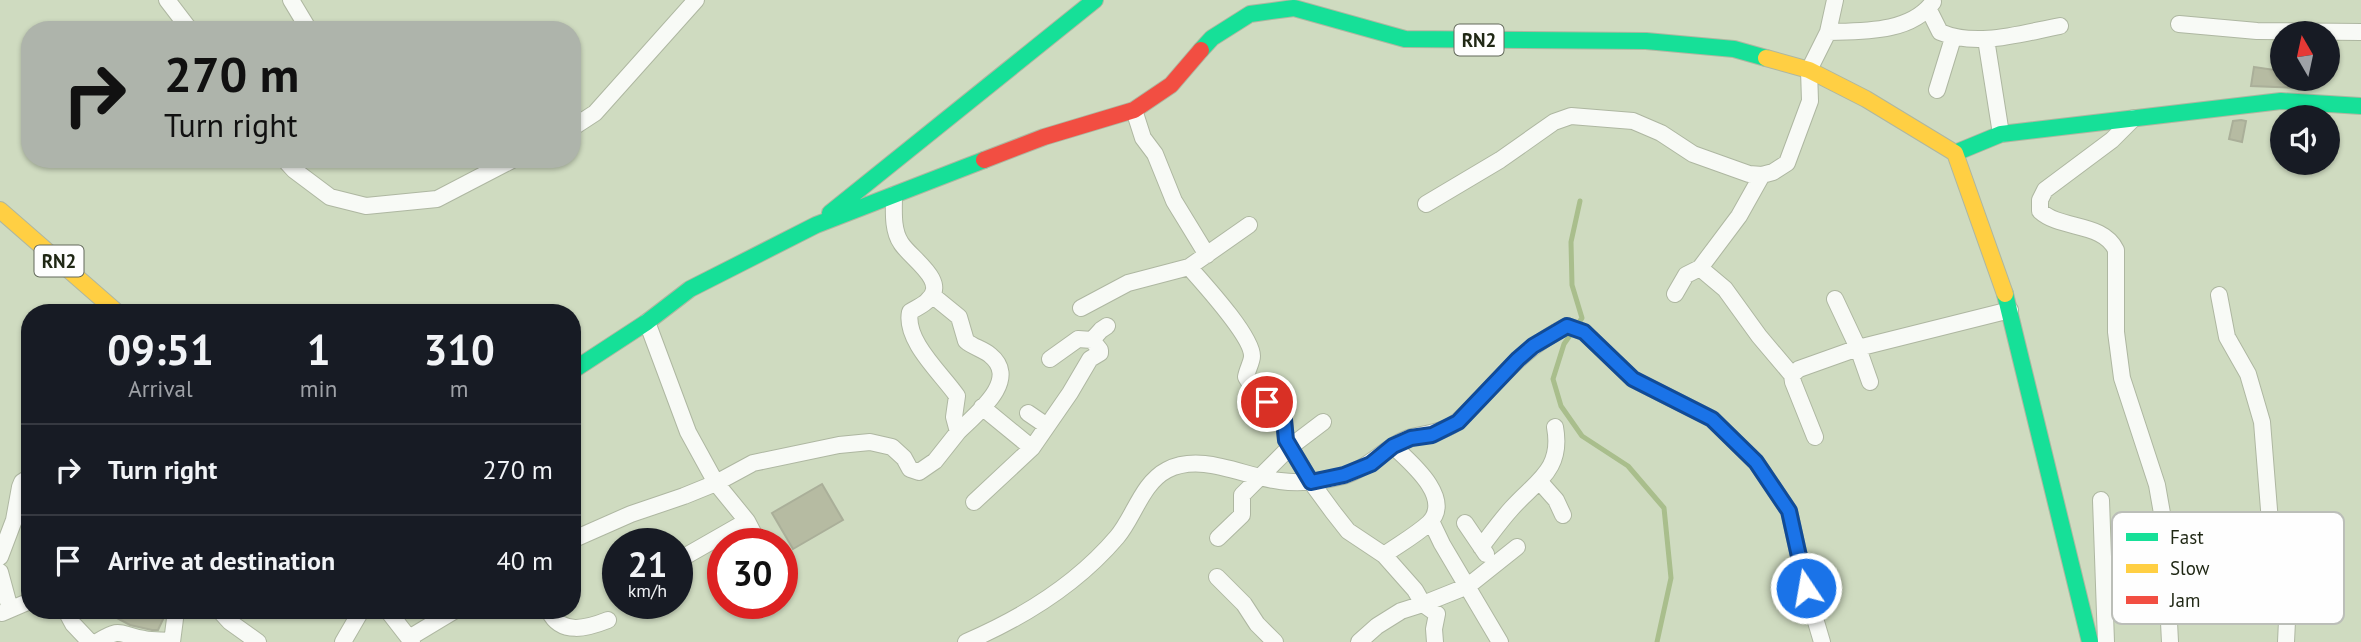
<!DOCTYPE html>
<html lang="en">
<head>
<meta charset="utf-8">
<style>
  :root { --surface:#171b24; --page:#242831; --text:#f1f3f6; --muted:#9ea1a6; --line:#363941 }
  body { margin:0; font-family:"PT Sans",sans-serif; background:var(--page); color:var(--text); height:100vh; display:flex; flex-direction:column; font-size:26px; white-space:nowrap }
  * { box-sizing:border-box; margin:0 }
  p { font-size:23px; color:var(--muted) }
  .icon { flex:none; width:38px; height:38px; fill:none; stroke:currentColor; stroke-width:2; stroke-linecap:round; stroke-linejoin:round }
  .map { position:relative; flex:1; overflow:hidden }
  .side { position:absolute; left:21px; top:304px; width:560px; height:315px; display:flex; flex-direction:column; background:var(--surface); border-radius:28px; box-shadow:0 2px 5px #0004 }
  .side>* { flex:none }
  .guide { position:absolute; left:21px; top:21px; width:560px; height:147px; border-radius:28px; box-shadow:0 2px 5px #0004; background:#aeb4ab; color:#111; overflow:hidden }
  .needle { width:46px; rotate:351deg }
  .fabs { position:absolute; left:2270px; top:21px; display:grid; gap:14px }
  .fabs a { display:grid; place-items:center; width:70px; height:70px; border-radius:50%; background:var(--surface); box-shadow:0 2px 5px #0004; font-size:35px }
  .speed { position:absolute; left:602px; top:528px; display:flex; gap:14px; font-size:35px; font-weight:700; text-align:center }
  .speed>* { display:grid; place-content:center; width:91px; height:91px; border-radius:50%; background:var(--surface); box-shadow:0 2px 5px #0004; line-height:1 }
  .speed small { font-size:18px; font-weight:400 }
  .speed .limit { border:10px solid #d22; background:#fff; color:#111 }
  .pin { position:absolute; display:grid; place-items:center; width:60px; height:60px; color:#fff; margin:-30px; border:4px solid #fff; border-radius:50%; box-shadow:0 2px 7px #0007 }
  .me { position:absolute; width:77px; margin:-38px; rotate:348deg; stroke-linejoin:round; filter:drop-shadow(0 0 5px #0008) }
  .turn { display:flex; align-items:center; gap:24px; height:147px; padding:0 28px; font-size:32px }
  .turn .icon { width:91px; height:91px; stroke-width:2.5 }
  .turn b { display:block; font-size:49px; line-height:60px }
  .eta { display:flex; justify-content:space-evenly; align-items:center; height:119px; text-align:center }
  .eta b { font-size:42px; font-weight:700; line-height:49px }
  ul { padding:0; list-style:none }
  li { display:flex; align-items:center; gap:21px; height:91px; padding:0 28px; border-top:2px solid var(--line) }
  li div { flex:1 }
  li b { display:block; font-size:26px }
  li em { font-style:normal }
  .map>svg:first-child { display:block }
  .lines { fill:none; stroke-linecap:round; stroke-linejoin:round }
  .stream { stroke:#a9be8c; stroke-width:5 }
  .building { fill:#b6bba2; stroke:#aaaf99; stroke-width:2 }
  .street-casing { stroke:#aeb7a1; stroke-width:18 }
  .fast-casing { stroke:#aeb7a1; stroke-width:18 }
  .slow-casing { stroke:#aeb7a1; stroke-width:18 }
  .jam-casing { stroke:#aeb7a1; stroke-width:18 }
  .street { stroke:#f8faf6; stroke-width:16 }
  .fast { stroke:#16e098; stroke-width:16 }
  .slow { stroke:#ffcf43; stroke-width:16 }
  .jam { stroke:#f24e42; stroke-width:16 }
  .route-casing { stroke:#114b97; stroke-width:18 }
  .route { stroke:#1a73e8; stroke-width:12 }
  .labels { text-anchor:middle; stroke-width:6; stroke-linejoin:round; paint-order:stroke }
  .shield { fill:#fefefe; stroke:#62685a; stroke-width:2 }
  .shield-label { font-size:19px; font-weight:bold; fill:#1f2714 }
  .key { fill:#fefefe; stroke:#bbbeb8; stroke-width:2 }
  .key-label { font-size:19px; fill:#1f2714 }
</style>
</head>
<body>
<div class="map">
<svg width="2361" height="642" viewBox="0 0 2361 642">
  <rect width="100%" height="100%" fill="#cfdbc0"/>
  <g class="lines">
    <!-- stream -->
    <path class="stream" d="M1580,201L1571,242L1572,285L1582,318L1564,344L1553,379L1561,406L1582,436L1628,466L1664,508L1671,578L1657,642"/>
  </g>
  <!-- building -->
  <path class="building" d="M2254,67L2282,71V79H2300L2298,88L2251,86Z
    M2241,120L2246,121L2242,142L2229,139L2233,121Z
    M822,484L843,520L793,549L772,513Z
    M104,611H157L165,615L158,630H152L130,625Z"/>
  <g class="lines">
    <!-- street casing -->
    <g class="street-casing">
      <path id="street" d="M167,0L190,30
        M291,0L309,30
        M1928,8L1940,32C1977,48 2022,33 2060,26
        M2179,24L2257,31L2361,32
        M1828,32C1862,31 1911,33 1933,2
        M1986,39L2001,134
        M1937,90L1953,38
        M1134,110L1143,138L1155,154L1174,201L1207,255
        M2134,118L2112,140L2045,190L2040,200V211C2061,230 2103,222 2116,250V332L2122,378L2157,485L2166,536L2167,557L2156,589L2157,599L2169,622L2170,642
        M572,128L595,113L696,0
        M284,159L294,170L330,197L366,206L437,199L514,159
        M1426,204L1500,160L1554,122L1571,116L1633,121L1661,133L1693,154L1749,174L1762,175L1773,172L1787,163L1810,101L1809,70L1828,32L1835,0
        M1189,267C1203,283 1252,336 1252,356C1252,362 1247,370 1246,377L1251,385L1284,420L1286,440L1311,482L1333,512L1348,531L1384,555L1415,590L1423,604L1437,614L1434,629L1435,642
        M1700,268L1725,289L1759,336L1792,375
        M1675,294L1686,275L1700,268L1739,216L1762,175
        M932,295L959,317L966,341C973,347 983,349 990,355C1021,380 976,414 958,432
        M2219,295L2227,337L2248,374L2262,422L2270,522L2287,621L2286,642
        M1835,299L1858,348L1870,382
        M1081,308L1128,283L1189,267L1249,225
        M647,322L688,432L716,483L747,521L759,544
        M1092,340L1101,330L1107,326
        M982,407L1032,448
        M1028,413L1047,426
        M1815,437L1793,382L1792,375L1799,369L1858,348L2010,310
        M1540,482L1556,500L1563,515
        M2101,500L2106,642
        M974,502L1032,448L1070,393L1090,359L1100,353V350L1092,340L1078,339L1050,359
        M1431,521L1442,544L1500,642
        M1465,523L1486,554
        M1218,538L1242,515V495L1290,447L1323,422
        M572,540L631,514L684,496L716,483L753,463L839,445L870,442L892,447L904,458L910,469L919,472L935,461L958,432L954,417L957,396C943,375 904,341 910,312C916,308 924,305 928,300C949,281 910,258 901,243C892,230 894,210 894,195
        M1481,547C1491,534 1501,520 1512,508C1536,481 1563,470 1555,427
        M1384,555C1398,545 1416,535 1429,523C1454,498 1410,462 1393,446
        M0,557L14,520L20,487L22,482L30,477
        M677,561L747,521
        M0,572L10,609
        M1217,577L1244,604L1257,624L1275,642
        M617,595H618
        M66,611L73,624L90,642
        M220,611L230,622L258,642
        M388,611L412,642
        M549,611C561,636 588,628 608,620
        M2,613L30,601
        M409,638L454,611
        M97,642C123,626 118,635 144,639C153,641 163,640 172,641
        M172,642L176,611
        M343,642L361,611
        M966,642C1022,618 1077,584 1117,537C1134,517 1142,483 1167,470C1202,452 1244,477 1280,481C1301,484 1323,481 1343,476C1370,468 1388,444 1412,437C1429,433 1447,432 1460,419C1497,384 1519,350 1567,326L1584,332L1633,379L1712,419L1756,462L1789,511L1806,588L1822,642
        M1359,642L1377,626L1401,611L1423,604L1468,586L1517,547"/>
    </g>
    <!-- fast casing -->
    <g class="fast-casing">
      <path id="fast" d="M1201,50L1212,38L1250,14L1294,8L1405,39L1646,41L1734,49L1766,58
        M1955,153L2001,134L2281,101L2361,106
        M830,213L1095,0
        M2005,294L2090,642
        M572,371L647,322L690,289L816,225L984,160"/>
    </g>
    <!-- slow casing -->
    <g class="slow-casing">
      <path id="slow" d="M1766,58L1809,70L1866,99L1955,153L2005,294
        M0,210L118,313"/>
    </g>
    <!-- jam casing -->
    <g class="jam-casing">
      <path id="jam" d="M984,160L1044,137L1134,110L1171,85L1201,50"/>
    </g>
    <!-- street -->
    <use href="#street" class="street"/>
    <!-- fast -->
    <use href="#fast" class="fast"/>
    <!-- slow -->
    <use href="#slow" class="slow"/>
    <!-- jam -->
    <use href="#jam" class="jam"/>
  </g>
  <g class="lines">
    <!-- route casing -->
    <g class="route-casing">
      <path id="route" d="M1267,402L1284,420L1286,440L1311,482L1344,475L1371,464L1393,446L1411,438L1432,435L1458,422L1518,359L1533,346L1567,326L1584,332L1633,379L1712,419L1756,462L1789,511L1806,588"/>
    </g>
    <!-- route -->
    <use href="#route" class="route"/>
  </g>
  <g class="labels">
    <!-- shield labels -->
    <g class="shield">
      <rect x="1454.5" y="24.5" width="49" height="31" rx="5"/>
      <rect x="34.5" y="245.5" width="49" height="31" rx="5"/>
    </g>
    <g class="shield-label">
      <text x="1479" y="47">RN2</text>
      <text x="59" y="268">RN2</text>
    </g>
  </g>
  <!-- legend -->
  <rect x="2112" y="512" width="232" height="112" rx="10" class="key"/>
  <rect x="2126" y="533" width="32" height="8" fill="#16e098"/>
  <rect x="2126" y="564" width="32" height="9" fill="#ffcf43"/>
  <rect x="2126" y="596" width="32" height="8" fill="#f24e42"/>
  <g class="key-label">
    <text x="2170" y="544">Fast</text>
    <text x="2170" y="575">Slow</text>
    <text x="2170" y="607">Jam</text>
  </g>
</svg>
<div class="fabs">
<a><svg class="needle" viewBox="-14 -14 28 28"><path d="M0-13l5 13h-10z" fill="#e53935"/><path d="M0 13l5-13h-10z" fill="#9ea1a6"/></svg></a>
<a><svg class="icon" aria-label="sound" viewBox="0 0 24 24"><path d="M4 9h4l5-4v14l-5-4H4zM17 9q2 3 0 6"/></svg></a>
</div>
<div class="speed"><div>21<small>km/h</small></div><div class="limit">30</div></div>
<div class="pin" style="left:1267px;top:402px;background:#d93025"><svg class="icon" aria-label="arrive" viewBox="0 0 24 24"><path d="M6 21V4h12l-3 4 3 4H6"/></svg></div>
<svg class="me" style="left:1806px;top:588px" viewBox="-20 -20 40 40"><circle r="17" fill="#1a73e8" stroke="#fff" stroke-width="3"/><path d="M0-11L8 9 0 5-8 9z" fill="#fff"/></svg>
<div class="guide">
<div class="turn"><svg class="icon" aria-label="right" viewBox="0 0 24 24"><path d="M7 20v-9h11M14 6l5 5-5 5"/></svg><div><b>270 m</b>Turn right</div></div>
</div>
<section class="side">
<div class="eta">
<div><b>09:51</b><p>Arrival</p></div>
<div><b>1</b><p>min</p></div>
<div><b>310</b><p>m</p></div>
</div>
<ul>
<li><svg class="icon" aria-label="right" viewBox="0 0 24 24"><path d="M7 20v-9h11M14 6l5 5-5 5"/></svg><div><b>Turn right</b></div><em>270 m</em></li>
<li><svg class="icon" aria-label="arrive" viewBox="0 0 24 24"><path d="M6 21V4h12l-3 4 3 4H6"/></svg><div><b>Arrive at destination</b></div><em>40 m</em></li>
</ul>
</section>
</div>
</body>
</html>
